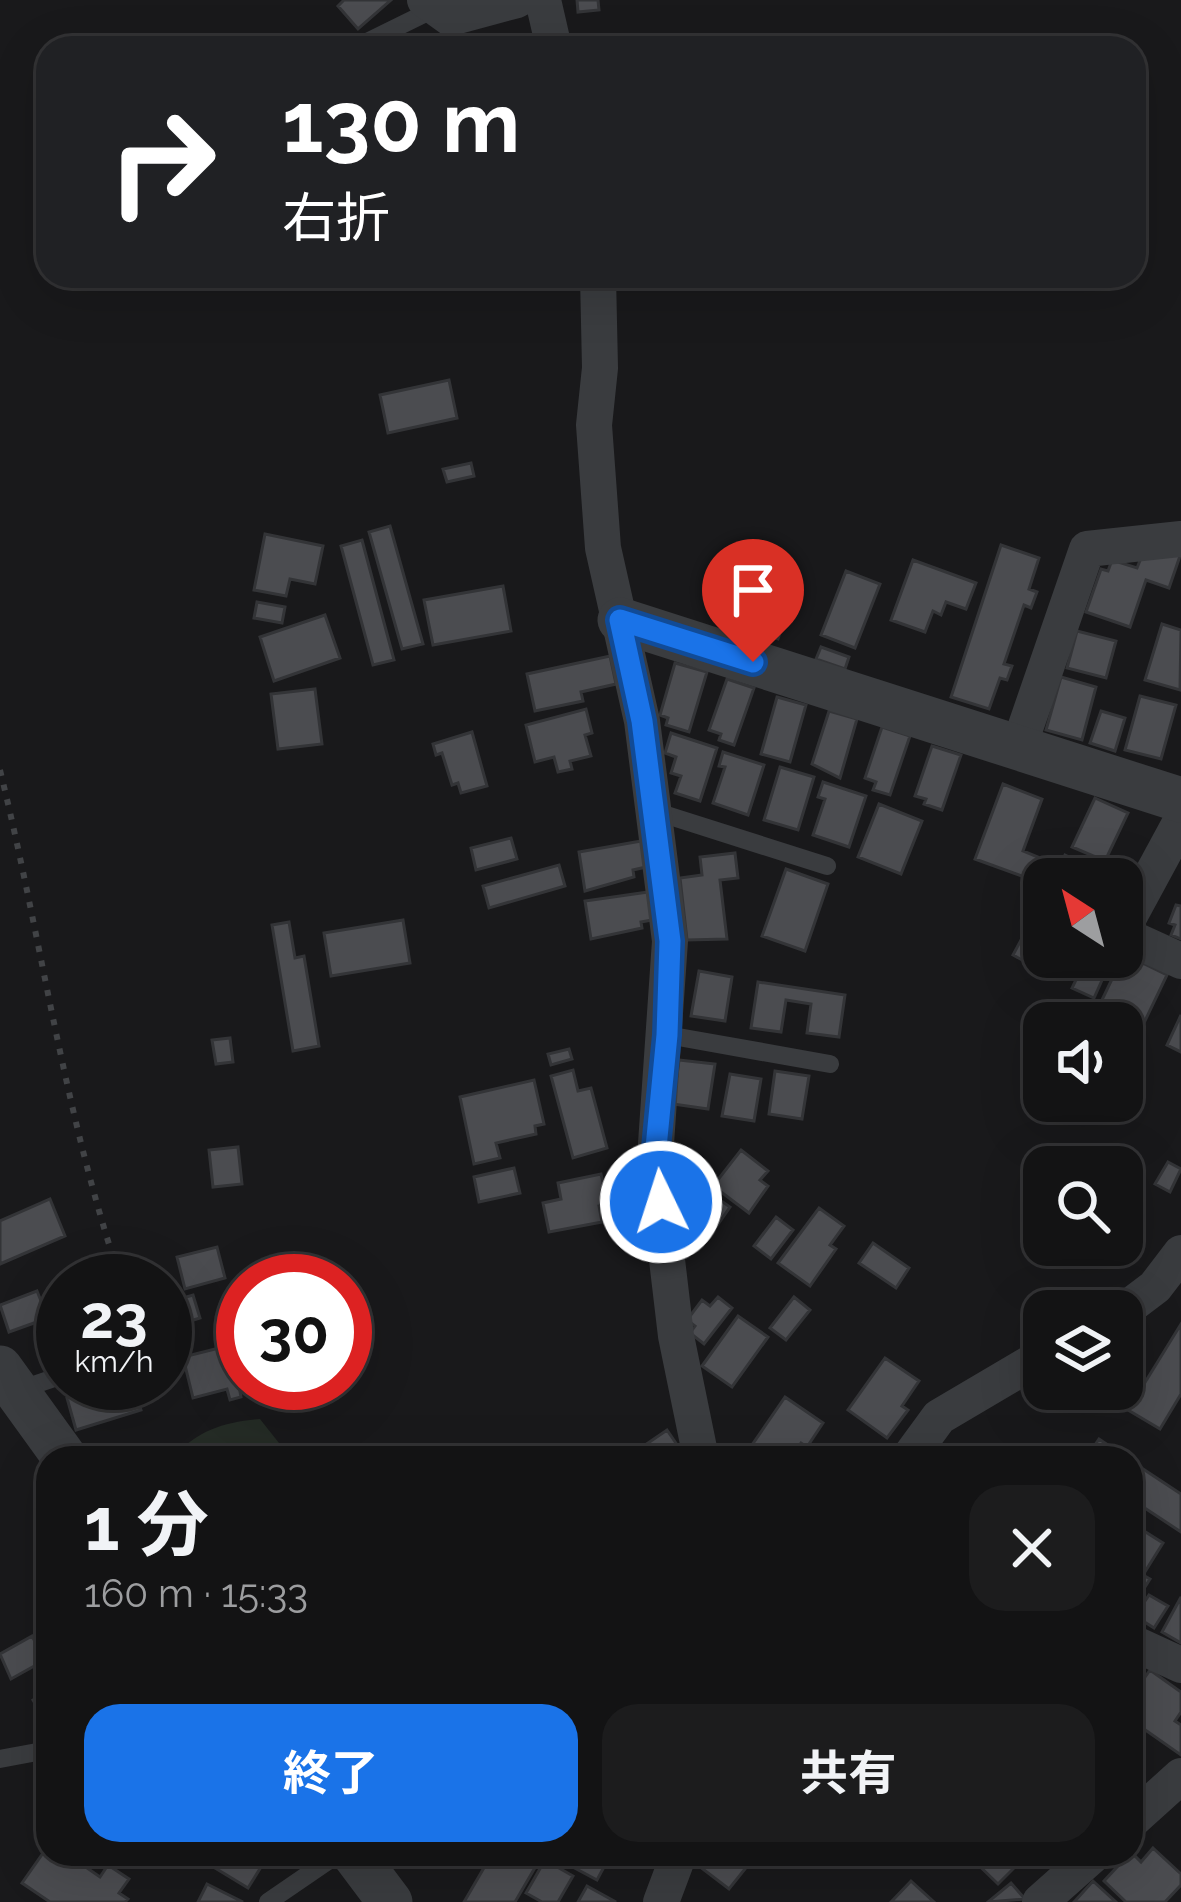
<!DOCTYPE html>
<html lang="ja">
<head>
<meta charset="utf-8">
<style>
  :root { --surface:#131314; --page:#1c1c1d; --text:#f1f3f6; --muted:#9d9ea0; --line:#323234; --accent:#1a73e8 }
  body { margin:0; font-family:Raleway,"Noto Sans JP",sans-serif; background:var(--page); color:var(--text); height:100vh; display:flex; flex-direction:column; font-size:45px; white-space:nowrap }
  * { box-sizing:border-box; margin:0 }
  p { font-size:39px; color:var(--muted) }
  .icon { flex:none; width:66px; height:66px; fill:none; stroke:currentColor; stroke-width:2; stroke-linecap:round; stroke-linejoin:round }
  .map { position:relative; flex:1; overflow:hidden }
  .panel { position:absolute; left:36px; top:1446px; width:1107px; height:420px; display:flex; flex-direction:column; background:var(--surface); border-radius:36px; box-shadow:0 12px 48px #0002,0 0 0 3px var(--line) }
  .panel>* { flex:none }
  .top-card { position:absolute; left:36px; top:36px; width:1110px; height:252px; border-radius:36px; box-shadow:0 12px 48px #0002,0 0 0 3px var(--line); background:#202124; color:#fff; overflow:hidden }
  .needle { width:78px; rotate:324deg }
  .buttons { position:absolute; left:1023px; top:858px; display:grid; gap:24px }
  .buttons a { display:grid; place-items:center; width:120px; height:120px; border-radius:24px; background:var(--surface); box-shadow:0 12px 48px #0002,0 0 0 3px var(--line); font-size:60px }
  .speed { position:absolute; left:36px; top:1254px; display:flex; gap:24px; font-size:60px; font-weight:700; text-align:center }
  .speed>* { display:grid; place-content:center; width:156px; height:156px; border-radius:50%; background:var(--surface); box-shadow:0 12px 48px #0002,0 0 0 3px var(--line); line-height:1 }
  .speed small { font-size:30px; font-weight:400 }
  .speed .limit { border:18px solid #d22; background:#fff; color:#111 }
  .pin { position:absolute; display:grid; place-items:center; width:102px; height:102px; color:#fff; margin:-123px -51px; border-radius:50% 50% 50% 0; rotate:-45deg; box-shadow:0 0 12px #0007 }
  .pin .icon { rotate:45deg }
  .me { position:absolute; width:132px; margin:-66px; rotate:356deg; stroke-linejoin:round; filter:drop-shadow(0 0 9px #0008) }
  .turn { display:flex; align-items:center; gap:42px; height:252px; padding:0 48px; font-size:54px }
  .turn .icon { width:156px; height:156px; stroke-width:2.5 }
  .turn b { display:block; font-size:84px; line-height:102px }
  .round { display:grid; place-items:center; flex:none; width:126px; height:126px; border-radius:36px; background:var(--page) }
  .summary { display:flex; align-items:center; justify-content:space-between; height:204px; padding:0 48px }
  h1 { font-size:72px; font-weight:700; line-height:90px }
  .action { display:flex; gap:24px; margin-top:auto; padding:24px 48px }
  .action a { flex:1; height:138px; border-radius:36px; background:var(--accent); color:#fff; font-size:48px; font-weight:700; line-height:138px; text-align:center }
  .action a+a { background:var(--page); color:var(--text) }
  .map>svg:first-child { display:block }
  .green { fill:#252c26 }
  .building { fill:#4b4c50; stroke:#333437; stroke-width:3 }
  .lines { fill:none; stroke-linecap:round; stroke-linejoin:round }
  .path { stroke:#414346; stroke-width:6; stroke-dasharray:6 9; stroke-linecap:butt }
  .service { stroke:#3a3c3f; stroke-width:18 }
  .minor { stroke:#3a3c3f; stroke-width:36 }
  .tertiary { stroke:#3a3c3f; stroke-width:45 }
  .route-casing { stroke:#114b97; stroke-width:30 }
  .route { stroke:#1a73e8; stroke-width:21 }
</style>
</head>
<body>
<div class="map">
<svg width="1181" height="1902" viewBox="0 0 1181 1902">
  <rect width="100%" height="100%" fill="#19191b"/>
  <!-- green -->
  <path class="green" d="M260,1419L279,1443L285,1458H173C197,1430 225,1422 260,1419Z"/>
  <!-- building -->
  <path class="building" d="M344,0H391L358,29L338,6Z
    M577,0H598L599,10L578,12Z
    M449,380L457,418L388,433L380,395Z
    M471,463L474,476L447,482L443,469Z
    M390,526L423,644L402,649L369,532Z
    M265,534L323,546L315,584L290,579L286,596L254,590Z
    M362,540L394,660L373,665L341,546Z
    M1001,545L1039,558L1029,589L1037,592L1031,608L1024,605L1004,664L1012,666L1007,680L1000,678L989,709L951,697Z
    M1181,553L1169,588L1146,580L1130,627L1086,612L1101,569L1108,571L1112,560L1137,568L1141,558Z
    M913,560L976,583L966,609L946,602L941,615L933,611L925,632L891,620Z
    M846,571L880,584L855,648L821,635Z
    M761,584L793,594L778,639L746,629L751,613L742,610L750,586L759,589Z
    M503,586L511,631L433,645L424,600Z
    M257,602L285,607L282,623L254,618Z
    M325,615L340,658L274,681L260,637Z
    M1162,624L1181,630L1180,690L1145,680Z
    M1077,631L1116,641L1106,678L1067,668Z
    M821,647L849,657L845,669L816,659Z
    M610,656L616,684L581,692L583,701L535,711L527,674Z
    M675,663L707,672L689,732L666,725L668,718L660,715Z
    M1061,677L1096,687L1082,740L1046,730Z
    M727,679L754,688L734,745L719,740L721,734L709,730Z
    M315,689L322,744L278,749L271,694Z
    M1140,696L1176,705L1161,759L1125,750Z
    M777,697L806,705L790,762L761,754Z
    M586,709L592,733L585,735L591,756L570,761L572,769L558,772L554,757L535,762L526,725Z
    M829,711L857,719L840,778L812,764Z
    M1101,711L1125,718L1115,751L1090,743Z
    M882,727L910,736L890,795L873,790L876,782L865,778Z
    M472,732L487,786L461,793L458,783L452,785L442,753L436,755L433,744Z
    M671,733L717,748L700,801L675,793L681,776L671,773L676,757L665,753Z
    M932,746L961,755L942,810L924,804L926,799L915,796Z
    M723,752L764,765L748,815L713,803L725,767L719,766Z
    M780,767L814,777L798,830L764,820Z
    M823,782L866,796L849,847L813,835L825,799L818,797Z
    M1003,784L1042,799L1023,851L1038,857L1030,879L975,859Z
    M1095,798L1128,813L1105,861L1072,847Z
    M879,804L922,821L901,874L858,857Z
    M511,838L517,859L476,870L471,848Z
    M641,841L646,867L633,870L634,877L585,891L579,852Z
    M735,853L738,878L720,880L727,939L687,940L680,878L702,875L700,857Z
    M1065,855L1095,869L1090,879H1053Z
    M559,865L565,886L489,908L483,886Z
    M786,869L828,884L805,951L762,936Z
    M648,892L652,920L641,922L642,928L591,939L585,901Z
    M1176,905L1181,906V939L1171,935L1175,925L1169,923Z
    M1039,906L1044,909V957H1066L1055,978L1013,955Z
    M403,920L410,963L331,976L324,933Z
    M289,922L295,958L304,956L319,1046L293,1051L272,925Z
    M1124,954L1167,975L1143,1025L1100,1004Z
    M1087,957L1112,958L1094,998L1072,988Z
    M699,971L732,977L725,1021L691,1016Z
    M758,982L845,995L839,1037L807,1033L811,1004L786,1000L781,1032L751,1028Z
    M1181,1015V1052L1167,1045Z
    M230,1038L233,1062L216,1064L212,1040Z
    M569,1049L572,1059L551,1065L548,1054Z
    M679,1060L715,1064L708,1109L673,1104Z
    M573,1070L578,1091L591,1088L607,1148L573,1158L551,1076Z
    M775,1071L809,1076L802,1119L769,1114Z
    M730,1074L761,1079L754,1121L722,1116Z
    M534,1080L544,1124L535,1126L536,1134L496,1143L500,1158L474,1164L460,1097Z
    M238,1147L242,1184L213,1187L209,1150Z
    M741,1150L768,1171L760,1180L768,1186L749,1213L713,1186Z
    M1168,1162L1181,1169L1170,1192L1155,1184Z
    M514,1168L520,1193L479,1202L474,1177Z
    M637,1173L640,1189L614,1193L612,1176Z
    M601,1174L608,1205L599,1206L602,1222L549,1232L543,1203L561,1199L558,1183Z
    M696,1183L730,1207L707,1240L673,1216Z
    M50,1199L65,1236L0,1264V1221Z
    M819,1208L844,1226L830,1245L836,1249L810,1286L778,1263Z
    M776,1217L793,1230L771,1259L754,1246Z
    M873,1243L909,1268L896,1288L859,1263Z
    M217,1247L225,1278L185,1289L177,1257Z
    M104,1267L109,1281H63V1321L51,1285Z
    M37,1291L48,1318L9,1332L0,1305Z
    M193,1295L200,1318L165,1329V1303Z
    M718,1297L732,1308L704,1344L690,1333L695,1326L687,1320L702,1300L710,1306Z
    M794,1297L810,1310L786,1340L770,1328Z
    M738,1316L768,1337L732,1387L702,1366Z
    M1181,1324V1394L1160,1429L1128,1410Z
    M243,1342V1383H252L239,1386L241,1397L230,1400L227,1389L193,1398L183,1357Z
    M885,1358L919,1381L902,1406L908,1410L887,1438L848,1410Z
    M118,1383H133L141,1410L76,1430L67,1398Z
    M785,1397L823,1423L807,1447L801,1443L791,1458H770L752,1445Z
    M667,1430L682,1452L673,1458H626Z
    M1099,1439L1127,1458H1086Z
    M1131,1461L1181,1494V1532L1131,1499Z
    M1144,1531L1163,1543L1143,1575L1150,1579L1131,1609V1551Z
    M1149,1595L1168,1606L1154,1628L1135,1616Z
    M1181,1597V1643L1162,1632Z
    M32,1636L45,1660L11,1679L0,1654Z
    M1150,1670L1181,1692V1712L1175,1721L1181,1725V1755L1131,1720V1697Z
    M48,1691V1725L33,1700Z
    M48,1846V1854H67L100,1877L108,1865L129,1879L119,1893L128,1899L125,1902H50L22,1883Z
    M1153,1848L1181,1874V1885L1165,1902H1126L1104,1881L1131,1852L1141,1862Z
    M223,1854H269L248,1888L215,1868Z
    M492,1854H543L515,1902H464Z
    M559,1854H611L597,1880L556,1858Z
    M696,1854H757L729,1889L691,1860Z
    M967,1854H1014L1021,1861L998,1884Z
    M545,1860L573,1876L558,1902H542L526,1893Z
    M911,1881L934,1902H891Z
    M1093,1881L1116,1902H1074Z
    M1011,1883L1025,1899L988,1902Z
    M207,1884L243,1902H198Z
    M587,1886L616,1902H578Z"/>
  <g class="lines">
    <!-- path -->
    <path class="path" d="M0,770C42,941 64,1114 121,1281"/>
    <!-- service -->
    <path class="service" d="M363,48L369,41L434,9
      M654,811L827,866
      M667,1035L830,1064
      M165,1341L181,1336
      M16,1391L63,1375
      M0,1759L48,1750
      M268,1902L338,1854"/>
    <!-- minor -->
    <path class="minor" d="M425,0L450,18L517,0
      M543,0L554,48
      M598,276L600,368L594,425L603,548L642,721L670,941L655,1158L676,1336L701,1458
      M1019,746L1087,549L1181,539
      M1122,930L1181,821
      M1122,934L1181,961
      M1122,1312L1155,1287L1181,1253
      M909,1458L939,1417L1044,1355
      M1131,1642L1181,1665
      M1131,1821L1181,1776
      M661,1902L679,1854
      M1040,1902L1094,1854"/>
    <!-- tertiary -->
    <path class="tertiary" d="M620,620L1181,800
      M0,1368L65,1458
      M354,1854L390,1902"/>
  </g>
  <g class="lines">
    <!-- route casing -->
    <g class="route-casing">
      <path id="route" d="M661,1202L655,1158L667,1035L670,941L642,721L620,620L753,662"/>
    </g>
    <!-- route -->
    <use href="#route" class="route"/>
  </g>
</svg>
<div class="buttons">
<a><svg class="needle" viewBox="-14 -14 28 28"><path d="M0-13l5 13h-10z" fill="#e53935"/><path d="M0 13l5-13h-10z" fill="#9d9ea0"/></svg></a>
<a><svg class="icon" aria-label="sound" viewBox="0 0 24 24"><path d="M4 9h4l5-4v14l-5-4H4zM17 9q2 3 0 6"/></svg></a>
<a><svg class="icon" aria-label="search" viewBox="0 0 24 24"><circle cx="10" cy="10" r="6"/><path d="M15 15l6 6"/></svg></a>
<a><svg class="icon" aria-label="layers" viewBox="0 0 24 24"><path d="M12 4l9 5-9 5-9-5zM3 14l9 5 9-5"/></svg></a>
</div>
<div class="speed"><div>23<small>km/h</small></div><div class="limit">30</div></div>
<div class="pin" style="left:753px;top:662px;background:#d93025"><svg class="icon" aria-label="arrive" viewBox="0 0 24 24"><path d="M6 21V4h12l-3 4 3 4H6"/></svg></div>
<svg class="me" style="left:661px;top:1202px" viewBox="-20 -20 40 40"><circle r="17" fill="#1a73e8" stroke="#fff" stroke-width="3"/><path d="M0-11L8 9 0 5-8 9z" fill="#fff"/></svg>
<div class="top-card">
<div class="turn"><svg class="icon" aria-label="right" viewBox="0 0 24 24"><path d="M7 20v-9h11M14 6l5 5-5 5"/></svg><div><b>130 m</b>右折</div></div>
</div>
<section class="panel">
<div class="summary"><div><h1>1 分</h1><p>160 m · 15:33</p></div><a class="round"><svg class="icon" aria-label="close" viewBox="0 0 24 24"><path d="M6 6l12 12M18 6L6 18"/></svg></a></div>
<div class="action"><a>終了</a><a>共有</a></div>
</section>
</div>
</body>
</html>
